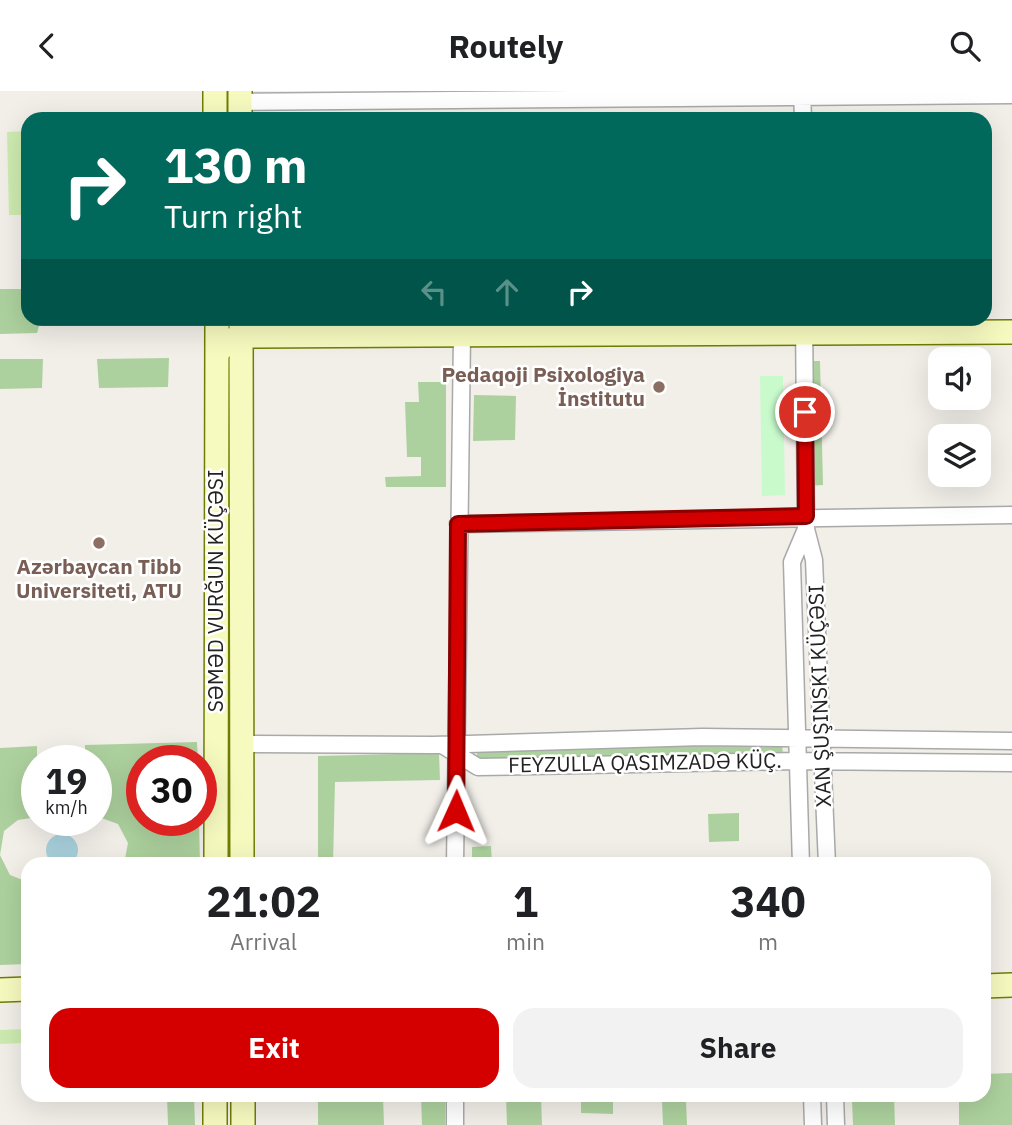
<!DOCTYPE html>
<html lang="en">
<head>
<meta charset="utf-8">
<style>
  :root { --surface:#fff; --page:#f2f2f2; --text:#202124; --muted:#757577; --accent:#d40000 }
  body { margin:0; font-family:"IBM Plex Sans",sans-serif; background:var(--page); color:var(--text); height:100vh; display:flex; flex-direction:column; font-size:26px; white-space:nowrap }
  * { box-sizing:border-box; margin:0 }
  p { font-size:23px; color:var(--muted) }
  .icon { flex:none; width:38px; height:38px; fill:none; stroke:currentColor; stroke-width:2; stroke-linecap:round; stroke-linejoin:round }
  .map { position:relative; flex:1; overflow:hidden }
  .details { position:absolute; left:21px; top:766px; width:970px; height:245px; display:flex; flex-direction:column; background:var(--surface); border-radius:21px; box-shadow:0 7px 28px #0002 }
  .details>* { flex:none }
  .top-card { position:absolute; left:21px; top:21px; width:971px; height:214px; border-radius:21px; box-shadow:0 7px 28px #0002; background:#00695c; color:#fff; overflow:hidden }
  .fabs { position:absolute; left:928px; top:256px; display:grid; gap:14px }
  .fabs a { display:grid; place-items:center; width:63px; height:63px; border-radius:14px; background:var(--surface); box-shadow:0 7px 28px #0002; font-size:35px }
  .speed { position:absolute; left:21px; top:654px; display:flex; gap:14px; font-size:35px; font-weight:700; text-align:center }
  .speed>* { display:grid; place-content:center; width:91px; height:91px; border-radius:50%; background:var(--surface); box-shadow:0 7px 28px #0002; line-height:1 }
  .speed small { font-size:18px; font-weight:400 }
  .speed .limit { border:10px solid #d22; background:#fff; color:#111 }
  .pin { position:absolute; display:grid; place-items:center; width:60px; height:60px; color:#fff; margin:-30px; border:4px solid #fff; border-radius:50%; box-shadow:0 2px 7px #0007 }
  .me { position:absolute; width:77px; margin:-38px; rotate:1deg; stroke-linejoin:round; filter:drop-shadow(0 0 5px #0008) }
  .turn { display:flex; align-items:center; gap:24px; height:147px; padding:0 28px; font-size:32px }
  .turn .icon { width:91px; height:91px; stroke-width:2.5 }
  .turn b { display:block; font-size:49px; line-height:60px }
  .lanes { display:flex; align-items:center; height:66px; padding:0 28px; background:#0003; justify-content:center; gap:35px; direction:ltr }
  .lanes .off { opacity:.35 }
  .eta { display:flex; justify-content:space-evenly; align-items:center; height:119px; text-align:center }
  .eta b { font-size:42px; font-weight:700; line-height:49px }
  .action { display:flex; gap:14px; margin-top:auto; padding:14px 28px }
  .action a { flex:1; height:80px; border-radius:21px; background:var(--accent); color:#fff; font-size:28px; font-weight:700; line-height:80px; text-align:center }
  .action a+a { background:var(--page); color:var(--text) }
  header { display:flex; justify-content:space-between; align-items:center; height:91px; padding:0 28px; background:var(--surface); font-size:32px; font-weight:700 }
  .map>svg:first-child { display:block }
  .grass { fill:#cdebb0 }
  .forest { fill:#add19e }
  .park { fill:#c8facc }
  .water { fill:#aad3df }
  .lines { fill:none; stroke-linecap:round; stroke-linejoin:round }
  .street-casing { stroke:#a9a9a9; stroke-width:19 }
  .secondary-casing { stroke:#707d05; stroke-width:26 }
  .street { stroke:#fff; stroke-width:16 }
  .secondary { stroke:#f7fabf; stroke-width:23 }
  .route-casing { stroke:#8a0000; stroke-width:18 }
  .route { stroke:#d40000; stroke-width:12 }
  .education-dot { fill:#8d6e63; stroke:#fff; stroke-width:2.5 }
  .labels { text-anchor:middle; stroke-width:5; stroke-linejoin:round; paint-order:stroke }
  .education-label { font-size:21px; font-weight:bold; fill:#785e54; stroke:#fff; text-anchor:end }
  .street-label { font-size:21px; fill:#222; stroke:#fff }
</style>
</head>
<body>
<header><svg class="icon" aria-label="back" viewBox="0 0 24 24"><path d="M15 5l-7 7 7 7"/></svg>Routely<svg class="icon" aria-label="search" viewBox="0 0 24 24"><circle cx="10" cy="10" r="6"/><path d="M15 15l6 6"/></svg></header>
<div class="map">
<svg width="1012" height="1034" viewBox="0 0 1012 1034">
  <rect width="100%" height="100%" fill="#f2efe9"/>
  <!-- grass -->
  <path class="grass" d="M28,40V124H9L7,41Z
    M227,281H232V773L226,774Z
    M28,938V952L0,953V939Z"/>
  <!-- forest -->
  <path class="forest" d="M0,198H28V228H41L37,242L0,243Z
    M169,267L168,296L99,297L97,268Z
    M0,268H43L42,297L0,298Z
    M805,270H820L823,394L808,395Z
    M418,291H446V396H386L385,386L421,385V366H407L405,311H419Z
    M474,304L516,305L515,349L473,350Z
    M197,651L198,670H142V730H199L200,773H124L128,752L118,733L96,725V670H85V654Z
    M782,653L783,663L477,669V658Z
    M37,655V726L18,729L4,740L0,764L10,784L28,791V873L0,874V657Z
    M439,662L440,689L335,691L333,773H318V665Z
    M739,722V750L709,751L708,723Z
    M491,755L492,773H472V756Z
    M1012,982V1034H959V1005L984,1004V983Z
    M167,1005H194L195,1034H168Z
    M318,1005H383L384,1034H318Z
    M421,1005H445V1034H422Z
    M506,1005H541L542,1034H507Z
    M581,1005H613V1023L581,1022Z
    M875,1005H894L895,1034H853L852,1009L874,1008Z
    M662,1010H686L687,1034H663Z"/>
  <!-- park -->
  <path class="park" d="M760,285H783L785,404L762,405Z"/>
  <!-- water -->
  <path class="water" d="M46 759a16 16 0 1 1 32 0a16 16 0 1 1-32 0Z"/>
  <g class="lines">
    <!-- street casing -->
    <g class="street-casing">
      <path id="street" d="M802,0L803,28
        M240,11L1012,4
        M458,433L1012,424
        M806,438L814,469L827,774
        M242,653L433,654L702,646L1012,650
        M442,654L478,676L797,670L1012,672
        M455,774L462,244
        M801,774L792,471L806,438L804,228
        M455,1004V1034
        M812,1004L813,1034
        M835,1004L836,1034"/>
    </g>
    <!-- secondary casing -->
    <g class="secondary-casing">
      <path id="secondary" d="M215,0V28
        M240,0V28
        M241,228L242,774
        M217,264L223,252L241,245L1012,241
        M216,774L217,228
        M984,895L1012,894
        M0,899L28,898
        M243,1004V1034
        M215,1034V1004"/>
    </g>
    <!-- street -->
    <use href="#street" class="street"/>
    <!-- secondary -->
    <use href="#secondary" class="secondary"/>
  </g>
  <g class="lines">
    <!-- route casing -->
    <g class="route-casing">
      <path id="route" d="M456,720L458,433L806,425L805,321"/>
    </g>
    <!-- route -->
    <use href="#route" class="route"/>
  </g>
  <!-- markers -->
  <g class="education-dot">
    <circle cx="659" cy="296" r="7"/>
    <circle cx="99" cy="452" r="7"/>
  </g>
  <g class="labels">
    <!-- education labels -->
    <g class="education-label">
      <text x="645" y="291">Pedaqoji Psixologiya<tspan x="645" dy="24">İnstitutu</tspan></text>
      <text x="99" y="483" text-anchor="middle">Azərbaycan Tibb<tspan x="99" dy="24">Universiteti, ATU</tspan></text>
    </g>
    <!-- street labels -->
    <g class="street-label">
      <text transform="translate(216 500) rotate(-90)" y="7">SƏMƏD VURĞUN KÜÇƏSI</text>
      <text transform="translate(820 605) rotate(-92)" y="7">XAN ŞUŞINSKI KÜÇƏSI</text>
      <text transform="translate(645 672) rotate(-1)" y="7">FEYZULLA QASIMZADƏ KÜÇ.</text>
    </g>
  </g>
</svg>
<div class="fabs">
<a><svg class="icon" aria-label="sound" viewBox="0 0 24 24"><path d="M4 9h4l5-4v14l-5-4H4zM17 9q2 3 0 6"/></svg></a>
<a><svg class="icon" aria-label="layers" viewBox="0 0 24 24"><path d="M12 4l9 5-9 5-9-5zM3 14l9 5 9-5"/></svg></a>
</div>
<div class="speed"><div>19<small>km/h</small></div><div class="limit">30</div></div>
<div class="pin" style="left:805px;top:321px;background:#d93025"><svg class="icon" aria-label="arrive" viewBox="0 0 24 24"><path d="M6 21V4h12l-3 4 3 4H6"/></svg></div>
<svg class="me" style="left:456px;top:720px" viewBox="-20 -20 40 40"><path d="M0-17L14 15 0 8-14 15z" fill="#d40000" stroke="#fff" stroke-width="4"/></svg>
<div class="top-card">
<div class="turn"><svg class="icon" aria-label="right" viewBox="0 0 24 24"><path d="M7 20v-9h11M14 6l5 5-5 5"/></svg><div><b>130 m</b>Turn right</div></div>
<div class="lanes"><svg class="icon off" aria-label="left" viewBox="0 0 24 24"><path d="M17 20v-9H6M10 6l-5 5 5 5"/></svg><svg class="icon off" aria-label="ahead" viewBox="0 0 24 24"><path d="M12 20V5M6 11l6-6 6 6"/></svg><svg class="icon" aria-label="right" viewBox="0 0 24 24"><path d="M7 20v-9h11M14 6l5 5-5 5"/></svg></div>
</div>
<section class="details">
<div class="eta">
<div><b>21:02</b><p>Arrival</p></div>
<div><b>1</b><p>min</p></div>
<div><b>340</b><p>m</p></div>
</div>
<div class="action"><a>Exit</a><a>Share</a></div>
</section>
</div>
</body>
</html>
